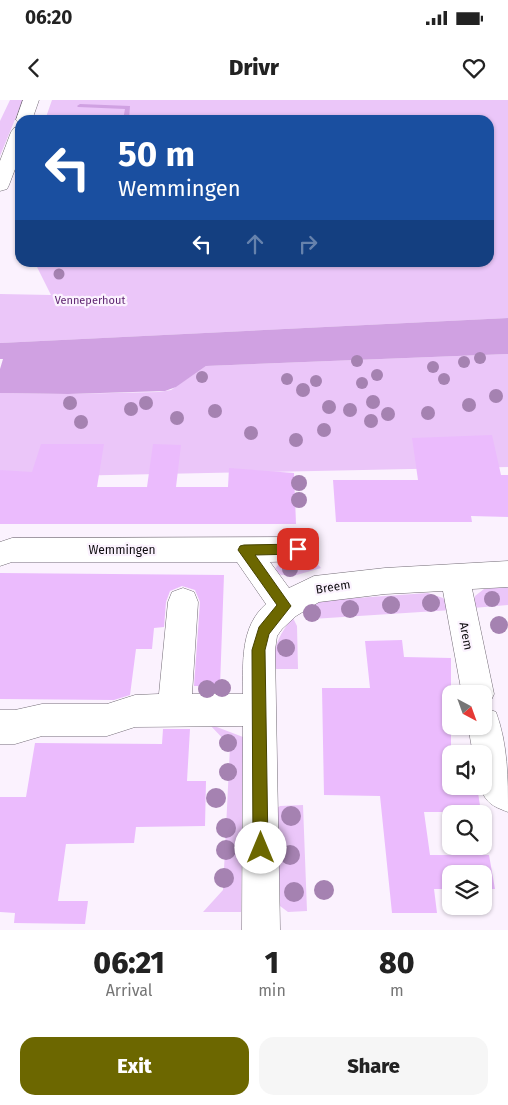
<!DOCTYPE html>
<html lang="en">
<head>
<meta charset="utf-8">
<style>
  :root { --surface:#fff; --page:#f6f6f6; --text:#222; --muted:#767676; --accent:#6c6700 }
  body { margin:0; font-family:"Fira Sans",sans-serif; background:var(--page); color:var(--text); height:100vh; display:flex; flex-direction:column; font-size:19px; white-space:nowrap }
  * { box-sizing:border-box; margin:0 }
  p { font-size:16px; color:var(--muted) }
  .icon { flex:none; width:28px; height:28px; fill:none; stroke:currentColor; stroke-width:2; stroke-linecap:round; stroke-linejoin:round }
  .map { position:relative; height:830px; overflow:hidden }
  .sheet { display:flex; flex-direction:column; background:var(--surface); flex:1 }
  .sheet>* { flex:none }
  .top-card { position:absolute; left:15px; top:15px; width:479px; height:152px; border-radius:15px; box-shadow:0 1px 4px #0004; background:#1a4fa0; color:#fff; overflow:hidden }
  .needle { width:32px; rotate:139deg }
  .controls { position:absolute; left:442px; top:585px; display:grid; gap:10px }
  .controls a { display:grid; place-items:center; width:50px; height:50px; border-radius:10px; background:var(--surface); box-shadow:0 1px 4px #0004; font-size:25px }
  .pin { position:absolute; display:grid; place-items:center; width:42px; height:42px; color:#fff; margin:-21px; border-radius:10px; box-shadow:0 2px 8px #0006 }
  .me { position:absolute; width:55px; margin:-28px; rotate:0deg; stroke-linejoin:round; filter:drop-shadow(0 0 4px #0008) }
  .turn { display:flex; align-items:center; gap:18px; height:105px; padding:0 20px; font-size:22px }
  .turn .icon { width:65px; height:65px; stroke-width:2.5 }
  .turn b { display:block; font-size:35px; line-height:42px }
  .lanes { display:flex; align-items:center; height:48px; padding:0 20px; background:#0003; justify-content:center; gap:25px; direction:ltr }
  .lanes .off { opacity:.35 }
  .eta { display:flex; justify-content:space-evenly; align-items:center; height:85px; text-align:center }
  .eta b { font-size:30px; font-weight:800; line-height:35px }
  .cta { display:flex; gap:10px; margin-top:auto; padding:10px 20px }
  .cta a { flex:1; height:58px; border-radius:15px; background:var(--accent); color:#fff; font-size:20px; font-weight:800; line-height:58px; text-align:center }
  .cta a+a { background:var(--page); color:var(--text) }
  .status { display:flex; justify-content:space-between; align-items:center; height:35px; padding:0 25px; background:var(--surface); direction:ltr }
  .status svg { height:14px; fill:currentColor }
  header { display:flex; justify-content:space-between; align-items:center; height:65px; padding:0 20px; background:var(--surface); font-size:22px; font-weight:800 }
  .map>svg:first-child { display:block }
  .green { fill:#ebc6f9 }
  .water { fill:#d0a1e2 }
  .lines { fill:none; stroke-linecap:round; stroke-linejoin:round }
  .stream { fill:#d0a1e2; fill-rule:evenodd }
  .building { fill:#ebbbfd }
  .minor-casing { stroke:#736c76; stroke-width:1 }
  .minor { fill:#fff; fill-rule:evenodd }
  .tree { fill:#a582b1 }
  .route { fill:#6c6700; stroke:#464300 }
  .labels { text-anchor:middle; stroke-width:4.5; stroke-linejoin:round; paint-order:stroke }
  .far-park-label { font-size:11px; fill:#5f2672; stroke:#fbf2fe }
  .street-label { font-size:12px; fill:#0e0c0f; stroke:#fbf2fe }
</style>
</head>
<body>
<div class="status"><b>06:20</b><svg viewBox="0 0 49 12"><path d="M0 12V9h3v3zM5 12V6h3v6zM10 12V3h3v9zM15 12V0h3v12zM26 1h20v11H26zM47 4h2v5h-2z"/></svg></div>
<header><svg class="icon" aria-label="back" viewBox="0 0 24 24"><path d="M15 5l-7 7 7 7"/></svg>Drivr<svg class="icon" aria-label="heart" viewBox="0 0 24 24"><path d="M12 20l-8-8c-3-5 5-10 8-4 3-6 11-1 8 4z"/></svg></header>
<div class="map">
<svg width="508" height="830" viewBox="0 0 508 830">
  <rect width="100%" height="100%" fill="#fbf2fe"/>
  <!-- green -->
  <path class="green" d="M10,0H23L0,56V21Z
    M52,0H508V218L0,243V194L51,195L35,163L489,162V20H45Z
    M508,254V367L14,377L0,370V293L68,294L159,292L171,290L206,266Z
    M308,453L321,468L293,476L274,474C275,459 297,457 308,453Z
    M506,487L508,488V505L473,508L475,496L484,489Z
    M428,493L443,498L452,510L312,519L301,511L319,502L328,500Z
    M293,518L297,526L298,569H276C269,553 282,529 293,518Z
    M209,624L243,637L241,812H203L223,790L230,646Z
    M303,705L307,811L288,812L280,806L277,708L280,706Z"/>
  <!-- water -->
  <path class="water" d="M508,218V254L206,266L176,287L165,291L68,294L0,293V269L3,259H0V243Z"/>
  <g class="lines">
    <!-- stream -->
    <path class="stream" d="M80,4L130,6L129,20H123L125,9L78,7L77,6Z"/>
  </g>
  <!-- building -->
  <path class="building" d="M492,335L501,375H508V417L471,416L472,422H336L333,380H418L412,338Z
    M41,344H104L97,387H147L153,344L181,345L176,387H228L229,368L294,373L296,424H0V370L32,372Z
    M0,473L224,475L220,586H194L200,502L195,490L182,486L170,491L166,502L164,527L154,528L152,549H136L130,595L114,600L0,599Z
    M402,540L404,557L451,558V686H477L481,712H424L430,755H489L495,789H484V774H451V789H434L437,813H392L380,696L324,695L322,588H370L365,541Z
    M163,629H190L187,681H206L205,726L136,727L134,743L66,744L58,801H88L85,824L14,823L15,813L0,812V697H26L35,643L162,644Z"/>
  <g class="lines">
    <!-- minor casing -->
    <g class="minor-casing">
      <path id="minor" d="M23,0H39L32,20H20V24L16,20Z
        M20,27V56L9,85L7,89L0,91V61L11,32L14,28Z
        M298,437L308,440L312,449L308,458L298,461L270,462L289,488L314,476L385,468L508,461V487L472,489L494,594L489,605L484,608V594H462L443,491L385,494L319,502L296,516L282,529L277,536L275,550L280,830H242L243,626L135,627L107,636H42L15,644H0V610H15L42,604H107L135,595L159,594L168,502L172,492L183,488L194,492L198,502L192,594H243C243,562 240,527 266,504L237,462H12L0,466V442L12,438Z
        M484,607L496,612C508,645 508,678 508,712C492,706 486,703 480,687L484,686V654H473L468,626H484Z"/>
    </g>
    <!-- minor -->
    <use href="#minor" class="minor"/>
  </g>
  <!-- trees -->
  <g class="tree">
    <circle cx="59" cy="174" r="5.5"/>
    <circle cx="480" cy="258" r="6"/>
    <circle cx="357" cy="261" r="6"/>
    <circle cx="464" cy="262" r="6"/>
    <circle cx="433" cy="267" r="6"/>
    <circle cx="377" cy="275" r="6"/>
    <circle cx="202" cy="277" r="6"/>
    <circle cx="287" cy="279" r="6"/>
    <circle cx="444" cy="279" r="6"/>
    <circle cx="316" cy="281" r="6"/>
    <circle cx="362" cy="283" r="6"/>
    <circle cx="303" cy="290" r="7"/>
    <circle cx="496" cy="296" r="7"/>
    <circle cx="373" cy="302" r="7"/>
    <circle cx="70" cy="303" r="7"/>
    <circle cx="146" cy="303" r="7"/>
    <circle cx="469" cy="305" r="7"/>
    <circle cx="329" cy="307" r="7"/>
    <circle cx="131" cy="309" r="7"/>
    <circle cx="350" cy="310" r="7"/>
    <circle cx="215" cy="311" r="7"/>
    <circle cx="428" cy="313" r="7"/>
    <circle cx="388" cy="314" r="7"/>
    <circle cx="177" cy="318" r="7"/>
    <circle cx="371" cy="321" r="7"/>
    <circle cx="81" cy="322" r="7"/>
    <circle cx="324" cy="330" r="7"/>
    <circle cx="251" cy="333" r="7"/>
    <circle cx="296" cy="340" r="7"/>
    <circle cx="299" cy="383" r="8"/>
    <circle cx="299" cy="400" r="8"/>
    <circle cx="290" cy="469" r="8"/>
    <circle cx="492" cy="499" r="8"/>
    <circle cx="431" cy="503" r="9"/>
    <circle cx="391" cy="505" r="9"/>
    <circle cx="350" cy="509" r="9"/>
    <circle cx="312" cy="513" r="9"/>
    <circle cx="499" cy="525" r="9"/>
    <circle cx="286" cy="548" r="9"/>
    <circle cx="222" cy="588" r="9"/>
    <circle cx="207" cy="589" r="9"/>
    <circle cx="228" cy="643" r="9"/>
    <circle cx="228" cy="672" r="9"/>
    <circle cx="216" cy="698" r="10"/>
    <circle cx="291" cy="716" r="10"/>
    <circle cx="226" cy="728" r="10"/>
    <circle cx="226" cy="750" r="10"/>
    <circle cx="290" cy="755" r="10"/>
    <circle cx="224" cy="778" r="10"/>
    <circle cx="324" cy="790" r="10"/>
    <circle cx="294" cy="792" r="10"/>
  </g>
  <!-- route -->
  <path class="route" d="M298,444L302,445L303,449L302,452L298,454L255,455L291,506L269,534L265,550L268,748L266,753L261,756L255,753L253,748L252,550L259,527L277,505L238,450L240,446L244,445Z"/>
  <g class="labels">
    <!-- far-park labels -->
    <g class="far-park-label">
      <text x="90" y="204">Venneperhout</text>
    </g>
    <!-- street labels -->
    <g class="street-label">
      <text x="122" y="454">Wemmingen</text>
      <text transform="translate(333 487) rotate(-9)" y="4">Breem</text>
      <text transform="translate(466 536) rotate(79)" y="4">Arem</text>
    </g>
  </g>
</svg>
<div class="controls">
<a><svg class="needle" viewBox="-14 -14 28 28"><path d="M0-13l5 13h-10z" fill="#e53935"/><path d="M0 13l5-13h-10z" fill="#767676"/></svg></a>
<a><svg class="icon" aria-label="sound" viewBox="0 0 24 24"><path d="M4 9h4l5-4v14l-5-4H4zM17 9q2 3 0 6"/></svg></a>
<a><svg class="icon" aria-label="search" viewBox="0 0 24 24"><circle cx="10" cy="10" r="6"/><path d="M15 15l6 6"/></svg></a>
<a><svg class="icon" aria-label="layers" viewBox="0 0 24 24"><path d="M12 4l9 5-9 5-9-5zM3 14l9 5 9-5"/></svg></a>
</div>
<div class="pin" style="left:298px;top:449px;background:#d93025"><svg class="icon" aria-label="arrive" viewBox="0 0 24 24"><path d="M6 21V4h12l-3 4 3 4H6"/></svg></div>
<svg class="me" style="left:261px;top:748px" viewBox="-20 -20 40 40"><circle r="19" fill="#fff"/><path d="M0-13L10 11 0 6-10 11z" fill="#6c6700"/></svg>
<div class="top-card">
<div class="turn"><svg class="icon" aria-label="left" viewBox="0 0 24 24"><path d="M17 20v-9H6M10 6l-5 5 5 5"/></svg><div><b>50 m</b>Wemmingen</div></div>
<div class="lanes"><svg class="icon" aria-label="left" viewBox="0 0 24 24"><path d="M17 20v-9H6M10 6l-5 5 5 5"/></svg><svg class="icon off" aria-label="ahead" viewBox="0 0 24 24"><path d="M12 20V5M6 11l6-6 6 6"/></svg><svg class="icon off" aria-label="right" viewBox="0 0 24 24"><path d="M7 20v-9h11M14 6l5 5-5 5"/></svg></div>
</div>
</div>
<section class="sheet">
<div class="eta">
<div><b>06:21</b><p>Arrival</p></div>
<div><b>1</b><p>min</p></div>
<div><b>80</b><p>m</p></div>
</div>
<div class="cta"><a>Exit</a><a>Share</a></div>
</section>
</body>
</html>
